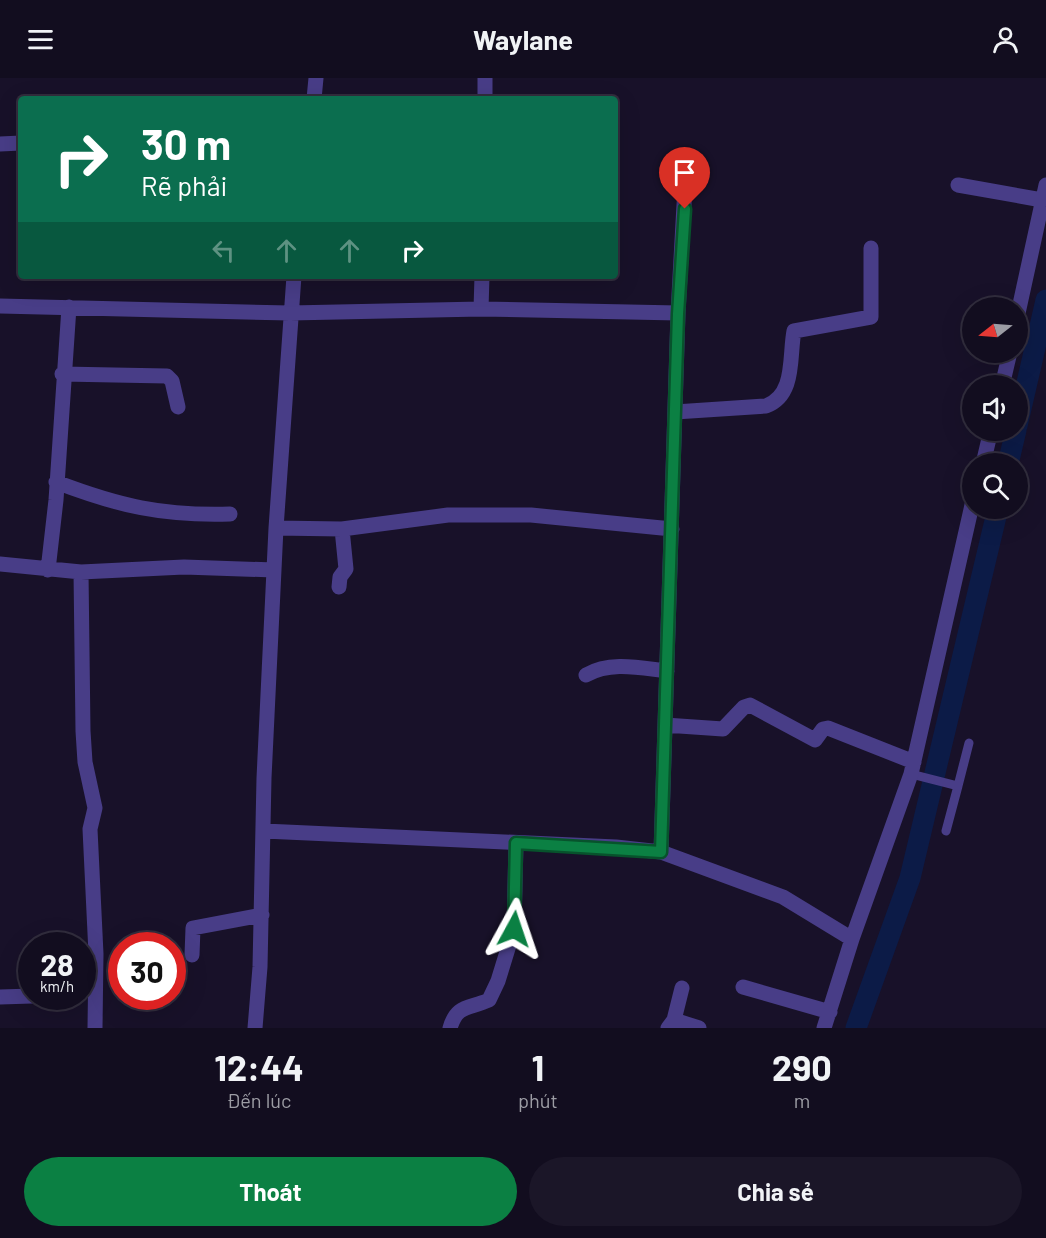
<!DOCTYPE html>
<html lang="vi">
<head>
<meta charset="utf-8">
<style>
  :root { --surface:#120d1f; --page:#1b1628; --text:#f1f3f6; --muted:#9c9ca4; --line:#312d3d; --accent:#0b8043 }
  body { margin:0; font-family:Barlow,sans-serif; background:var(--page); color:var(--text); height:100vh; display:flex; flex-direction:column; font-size:22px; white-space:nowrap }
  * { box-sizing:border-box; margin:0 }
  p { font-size:20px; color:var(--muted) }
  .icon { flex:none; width:33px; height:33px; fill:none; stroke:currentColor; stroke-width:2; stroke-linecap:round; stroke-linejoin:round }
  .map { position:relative; height:950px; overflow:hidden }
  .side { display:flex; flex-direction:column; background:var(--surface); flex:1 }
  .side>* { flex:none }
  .hud { position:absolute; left:18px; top:18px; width:600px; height:183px; border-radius:6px; box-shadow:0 6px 24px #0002,0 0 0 2px var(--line); background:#0b6e4f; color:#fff; overflow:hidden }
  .needle { width:39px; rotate:253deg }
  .fabs { position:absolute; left:962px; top:219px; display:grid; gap:12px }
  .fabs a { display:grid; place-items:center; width:66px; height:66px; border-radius:50%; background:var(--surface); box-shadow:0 6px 24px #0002,0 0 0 2px var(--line); font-size:30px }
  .speed { position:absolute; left:18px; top:854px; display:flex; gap:12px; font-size:30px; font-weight:700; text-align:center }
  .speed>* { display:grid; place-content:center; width:78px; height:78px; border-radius:50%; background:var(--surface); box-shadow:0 6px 24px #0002,0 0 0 2px var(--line); line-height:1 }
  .speed small { font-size:15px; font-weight:400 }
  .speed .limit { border:9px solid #d22; background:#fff; color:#111 }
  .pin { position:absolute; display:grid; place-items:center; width:51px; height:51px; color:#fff; margin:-62px -26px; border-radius:50% 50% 50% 0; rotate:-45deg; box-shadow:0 0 6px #0007 }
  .pin .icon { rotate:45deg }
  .me { position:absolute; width:66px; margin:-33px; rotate:5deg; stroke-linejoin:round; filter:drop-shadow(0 0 4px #0008) }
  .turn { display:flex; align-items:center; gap:21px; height:126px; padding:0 24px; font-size:27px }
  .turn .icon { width:78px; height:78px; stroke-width:2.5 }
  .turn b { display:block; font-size:42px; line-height:51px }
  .lanes { display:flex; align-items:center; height:57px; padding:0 24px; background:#0003; justify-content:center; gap:30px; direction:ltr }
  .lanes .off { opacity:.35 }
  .eta { display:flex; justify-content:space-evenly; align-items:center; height:102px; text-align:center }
  .eta b { font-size:36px; font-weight:700; line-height:42px }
  .action { display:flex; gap:12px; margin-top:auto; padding:12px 24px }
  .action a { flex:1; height:69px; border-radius:36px; background:var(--accent); color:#fff; font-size:24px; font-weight:700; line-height:69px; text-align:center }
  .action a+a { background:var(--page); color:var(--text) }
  header { display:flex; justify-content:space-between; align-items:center; height:78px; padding:0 24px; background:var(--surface); font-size:27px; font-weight:700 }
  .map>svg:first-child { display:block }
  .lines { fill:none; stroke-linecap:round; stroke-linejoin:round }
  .canal { stroke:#0c1b47; stroke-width:21 }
  .lane { stroke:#483d87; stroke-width:9 }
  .street { stroke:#483d87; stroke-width:15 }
  .route-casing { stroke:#07532c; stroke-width:15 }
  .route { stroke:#0b8043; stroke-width:10 }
</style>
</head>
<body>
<header><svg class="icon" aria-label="menu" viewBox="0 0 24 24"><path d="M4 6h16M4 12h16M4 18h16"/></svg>Waylane<svg class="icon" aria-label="person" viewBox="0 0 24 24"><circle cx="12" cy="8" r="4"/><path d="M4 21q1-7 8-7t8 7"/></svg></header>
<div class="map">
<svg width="1046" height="950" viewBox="0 0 1046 950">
  <rect width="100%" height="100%" fill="#181129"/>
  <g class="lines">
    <!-- canal -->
    <path class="canal" d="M1017,348L1046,222
      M1008,386L1016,352
      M856,950L910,800L998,430"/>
    <!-- lane -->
    <path class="lane" d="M911,696L958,708L969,665
      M946,753L958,708"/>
    <!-- street -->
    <path class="street" d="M314,21L316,0
      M485,21V0
      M0,66L21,65
      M958,107L1042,122
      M0,228L290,235L481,231L678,235L686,91
      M481,231L482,198
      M1017,240L1046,107
      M62,296L167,298L172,303L178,329
      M1002,308L1010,274
      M675,334L766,328C796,317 789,278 794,253L871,239V170
      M983,386L991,352
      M56,404C119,428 162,438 230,436
      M276,450L342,451L448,437H531L672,451
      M0,486L81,494L184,489L274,492
      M48,492L56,422L69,229
      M81,494L83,653L85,684L95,730L90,751L96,876L95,950
      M339,509L340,499L346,491L342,451
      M586,597C611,583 640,590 667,593
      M665,647L723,651L744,629L750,627L815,662L823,651L828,650L914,684
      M264,753L616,769L661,774L783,819L852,861
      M661,774L678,235
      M192,877L193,850L262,837
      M743,909L830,934
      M0,919L32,918
      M674,942L699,950
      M255,950L260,889L264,700L276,450L294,198
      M450,950C457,926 469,931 489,922L498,903L514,851L516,765
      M668,950L674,942L682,910
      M824,950L852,861L911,696L972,427"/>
  </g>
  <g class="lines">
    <!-- route casing -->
    <g class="route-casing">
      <path id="route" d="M514,851L516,765L661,774L678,236L685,131"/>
    </g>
    <!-- route -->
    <use href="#route" class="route"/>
  </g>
</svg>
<div class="fabs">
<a><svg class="needle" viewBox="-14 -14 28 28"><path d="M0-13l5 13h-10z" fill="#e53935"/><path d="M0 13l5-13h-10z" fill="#9c9ca4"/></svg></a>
<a><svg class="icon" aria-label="sound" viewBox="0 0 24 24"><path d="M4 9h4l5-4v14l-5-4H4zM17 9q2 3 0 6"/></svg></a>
<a><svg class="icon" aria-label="search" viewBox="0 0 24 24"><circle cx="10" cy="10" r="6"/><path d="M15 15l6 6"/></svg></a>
</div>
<div class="speed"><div>28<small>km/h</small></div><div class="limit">30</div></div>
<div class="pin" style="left:685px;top:131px;background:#d93025"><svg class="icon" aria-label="arrive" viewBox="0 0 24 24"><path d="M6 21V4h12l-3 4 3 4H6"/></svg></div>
<svg class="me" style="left:514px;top:851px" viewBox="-20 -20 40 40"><path d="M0-17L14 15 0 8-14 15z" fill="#0b8043" stroke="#fff" stroke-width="4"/></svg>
<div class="hud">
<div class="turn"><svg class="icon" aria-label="right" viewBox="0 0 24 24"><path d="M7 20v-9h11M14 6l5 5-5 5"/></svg><div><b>30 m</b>Rẽ phải</div></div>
<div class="lanes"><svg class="icon off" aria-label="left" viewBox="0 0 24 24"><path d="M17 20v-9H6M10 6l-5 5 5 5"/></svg><svg class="icon off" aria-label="ahead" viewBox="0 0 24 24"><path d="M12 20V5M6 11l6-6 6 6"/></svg><svg class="icon off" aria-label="ahead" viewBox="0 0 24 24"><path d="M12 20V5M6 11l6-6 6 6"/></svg><svg class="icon" aria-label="right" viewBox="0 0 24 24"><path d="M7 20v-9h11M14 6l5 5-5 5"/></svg></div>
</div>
</div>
<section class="side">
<div class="eta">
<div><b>12:44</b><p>Đến lúc</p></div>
<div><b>1</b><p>phút</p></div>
<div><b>290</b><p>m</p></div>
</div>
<div class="action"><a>Thoát</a><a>Chia sẻ</a></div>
</section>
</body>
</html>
